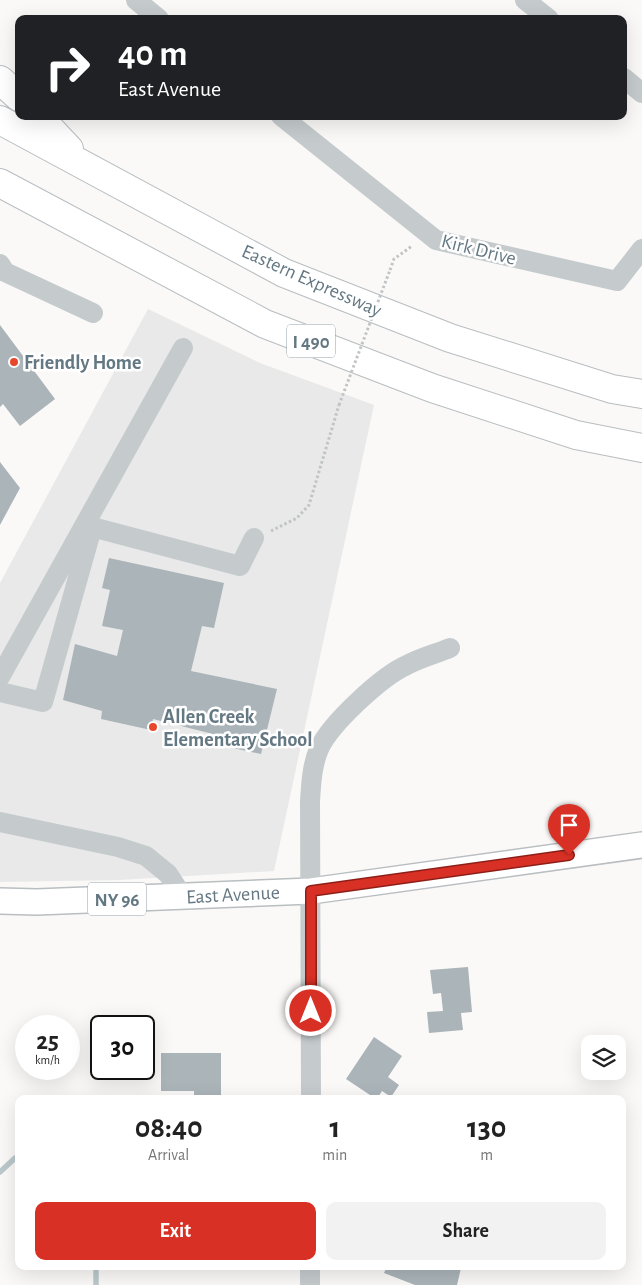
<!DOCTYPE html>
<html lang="en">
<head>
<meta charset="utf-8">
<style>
  :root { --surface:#fff; --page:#f2f2f2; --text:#222; --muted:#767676; --accent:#d93025 }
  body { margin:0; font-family:"Alegreya Sans",sans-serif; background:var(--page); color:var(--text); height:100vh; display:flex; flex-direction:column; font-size:19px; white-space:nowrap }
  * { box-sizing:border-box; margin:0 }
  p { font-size:16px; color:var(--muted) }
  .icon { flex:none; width:28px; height:28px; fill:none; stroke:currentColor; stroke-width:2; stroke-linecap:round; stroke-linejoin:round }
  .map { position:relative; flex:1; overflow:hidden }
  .panel { position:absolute; left:15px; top:1095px; width:611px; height:175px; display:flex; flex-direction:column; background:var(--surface); border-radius:10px; box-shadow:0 5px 20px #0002 }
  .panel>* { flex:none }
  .guide { position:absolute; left:15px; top:15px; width:612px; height:105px; border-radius:10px; box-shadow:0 5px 20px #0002; background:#202124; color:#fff; overflow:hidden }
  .tools { position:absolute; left:581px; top:1035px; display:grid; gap:10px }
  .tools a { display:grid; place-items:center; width:45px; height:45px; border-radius:10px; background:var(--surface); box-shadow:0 5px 20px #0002; font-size:25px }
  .speed { position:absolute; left:15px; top:1015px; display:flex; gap:10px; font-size:25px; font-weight:700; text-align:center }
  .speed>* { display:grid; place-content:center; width:65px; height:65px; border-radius:50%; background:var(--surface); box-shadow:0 5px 20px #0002; line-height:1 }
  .speed small { font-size:12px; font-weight:400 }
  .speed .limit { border:2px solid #111; border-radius:8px; background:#fff; color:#111 }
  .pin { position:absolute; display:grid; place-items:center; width:42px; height:42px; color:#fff; margin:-51px -21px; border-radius:50% 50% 50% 0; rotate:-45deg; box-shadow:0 0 5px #0007 }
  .pin .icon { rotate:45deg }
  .me { position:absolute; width:55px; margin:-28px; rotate:0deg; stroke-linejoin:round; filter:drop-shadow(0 0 4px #0008) }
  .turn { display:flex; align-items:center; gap:18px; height:105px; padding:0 20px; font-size:22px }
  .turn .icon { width:65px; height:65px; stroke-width:2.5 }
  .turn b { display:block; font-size:35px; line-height:42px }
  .eta { display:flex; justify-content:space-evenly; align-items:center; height:85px; text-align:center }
  .eta b { font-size:30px; font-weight:700; line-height:35px }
  .button { display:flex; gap:10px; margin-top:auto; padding:10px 20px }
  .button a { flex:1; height:58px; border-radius:10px; background:var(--accent); color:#fff; font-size:20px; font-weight:700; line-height:58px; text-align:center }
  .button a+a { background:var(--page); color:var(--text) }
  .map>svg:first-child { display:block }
  .built { fill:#e8e9e8 }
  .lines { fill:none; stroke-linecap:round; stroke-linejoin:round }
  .stream { stroke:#bbc9cc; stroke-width:5.5 }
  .building { fill:#aab4b9 }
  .major-casing { stroke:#b9bec1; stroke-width:28 }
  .highway-casing { stroke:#b8bdc0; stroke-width:30 }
  .path { stroke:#c1c4c6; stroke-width:3; stroke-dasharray:2.5 2.5; stroke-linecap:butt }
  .minor { stroke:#c5cbcd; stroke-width:20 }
  .major { stroke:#fff; stroke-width:25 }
  .highway { stroke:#fff; stroke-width:28 }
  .path-bridge { stroke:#c1c4c6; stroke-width:3; stroke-dasharray:2.5 2.5; stroke-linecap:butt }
  .route-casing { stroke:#8d1f18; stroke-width:12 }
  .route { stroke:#d93025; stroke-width:9 }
  .poi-dot { fill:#e7472a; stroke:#fff; stroke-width:2 }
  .labels { text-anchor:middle; stroke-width:5; stroke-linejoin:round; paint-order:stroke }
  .shield { fill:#fff; stroke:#92a0a8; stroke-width:1 }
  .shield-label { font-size:19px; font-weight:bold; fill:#647883 }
  .street-label { font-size:20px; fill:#647883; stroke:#fff }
  .poi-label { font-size:20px; font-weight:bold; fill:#647883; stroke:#fff; text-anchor:start }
</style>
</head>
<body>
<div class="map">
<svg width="642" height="1285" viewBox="0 0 642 1285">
  <rect width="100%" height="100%" fill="#faf9f7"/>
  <!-- built -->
  <path class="built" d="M148,309L260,363L374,405L274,871L119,880L0,882V583Z"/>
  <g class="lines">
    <!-- stream -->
    <path class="stream" d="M0,1172L15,1158L19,1156
      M96,1266V1285"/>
  </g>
  <!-- building -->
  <path class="building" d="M0,325L55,399L20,426L3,404L0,407Z
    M0,462L20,488L0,525Z
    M109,558L224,583L214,628L202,626L191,671L277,689L261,754L219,745L221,736L153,719L151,730L101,719L102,711L63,700L75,644L117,656L123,630L102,626L110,590L102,588Z
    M468,967L472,1012L461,1013L463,1030L429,1033L427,1012L443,1011L441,993L433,994L430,970Z
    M374,1037L402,1056L388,1077L399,1085L391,1097L382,1091L377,1099H376L346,1079Z
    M161,1053H221V1099H194V1091H161Z
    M387,1266H439L461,1268L457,1285H415L384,1273Z"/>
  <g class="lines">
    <!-- major casing -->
    <g class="major-casing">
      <path id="major" d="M0,901L37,902L311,891L642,845"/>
    </g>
    <!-- highway casing -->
    <g class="highway-casing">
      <path id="highway" d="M0,80L19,97
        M38,116L69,149
        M0,120L284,273L450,338L612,389L642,394
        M0,183L265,324L432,388L576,435L642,448"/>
    </g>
    <!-- path -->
    <path class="path" d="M390,270L394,259L412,246
      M271,531L297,518L309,505L339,405"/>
    <!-- minor -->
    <path class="minor" d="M136,0L159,19
      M525,0L549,19
      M624,78L642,93
      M281,116L436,240L617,281L642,249
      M0,264L5,272L93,313
      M92,527L240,566L254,538
      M0,677L183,348
      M0,692L43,702L92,528
      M0,822L118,847L146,856L168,874L183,897
      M311,1099L310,802C311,784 312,765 319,749C330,724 382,676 407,665C420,658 435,654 450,648
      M310,1285V1266"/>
    <!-- major -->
    <use href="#major" class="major"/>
    <!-- highway -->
    <use href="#highway" class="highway"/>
    <!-- path-bridge -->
    <path class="path-bridge" d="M339,405L390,270"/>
  </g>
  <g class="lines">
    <!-- route casing -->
    <g class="route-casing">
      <path id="route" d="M311,1011V891L569,855"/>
    </g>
    <!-- route -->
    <use href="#route" class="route"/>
  </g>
  <!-- markers -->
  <g class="poi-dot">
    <circle cx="14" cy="362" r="5"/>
    <circle cx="153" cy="727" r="5"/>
  </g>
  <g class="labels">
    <!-- shield labels -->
    <g class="shield">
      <rect x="287" y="324.5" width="48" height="33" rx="4"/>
      <rect x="88" y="882.5" width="58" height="33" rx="4"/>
    </g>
    <g class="shield-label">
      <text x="311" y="348">I 490</text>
      <text x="117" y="906">NY 96</text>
    </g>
    <!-- street labels -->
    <g class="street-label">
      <text transform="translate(479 249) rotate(14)" y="7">Kirk Drive</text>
      <text transform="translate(312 280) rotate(24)" y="7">Eastern Expressway</text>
      <text transform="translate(233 894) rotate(-3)" y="7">East Avenue</text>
    </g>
    <!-- poi labels -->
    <g class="poi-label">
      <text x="24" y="369">Friendly Home</text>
      <text x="163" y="723">Allen Creek<tspan x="163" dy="23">Elementary School</tspan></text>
    </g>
  </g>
</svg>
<div class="tools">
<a><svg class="icon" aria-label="layers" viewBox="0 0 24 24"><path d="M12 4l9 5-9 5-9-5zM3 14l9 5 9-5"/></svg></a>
</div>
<div class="speed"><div>25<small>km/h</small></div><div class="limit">30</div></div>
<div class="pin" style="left:569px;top:855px;background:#d93025"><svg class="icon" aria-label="arrive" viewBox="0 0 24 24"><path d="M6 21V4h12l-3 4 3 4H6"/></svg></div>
<svg class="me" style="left:311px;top:1011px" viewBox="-20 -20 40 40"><circle r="17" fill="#d93025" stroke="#fff" stroke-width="3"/><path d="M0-11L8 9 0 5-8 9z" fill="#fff"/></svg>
<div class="guide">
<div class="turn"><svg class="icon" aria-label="right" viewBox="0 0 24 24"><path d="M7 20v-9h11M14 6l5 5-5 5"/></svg><div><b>40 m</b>East Avenue</div></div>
</div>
<section class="panel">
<div class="eta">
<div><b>08:40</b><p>Arrival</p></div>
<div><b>1</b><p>min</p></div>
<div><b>130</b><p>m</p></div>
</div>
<div class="button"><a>Exit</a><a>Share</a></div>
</section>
</div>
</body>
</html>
